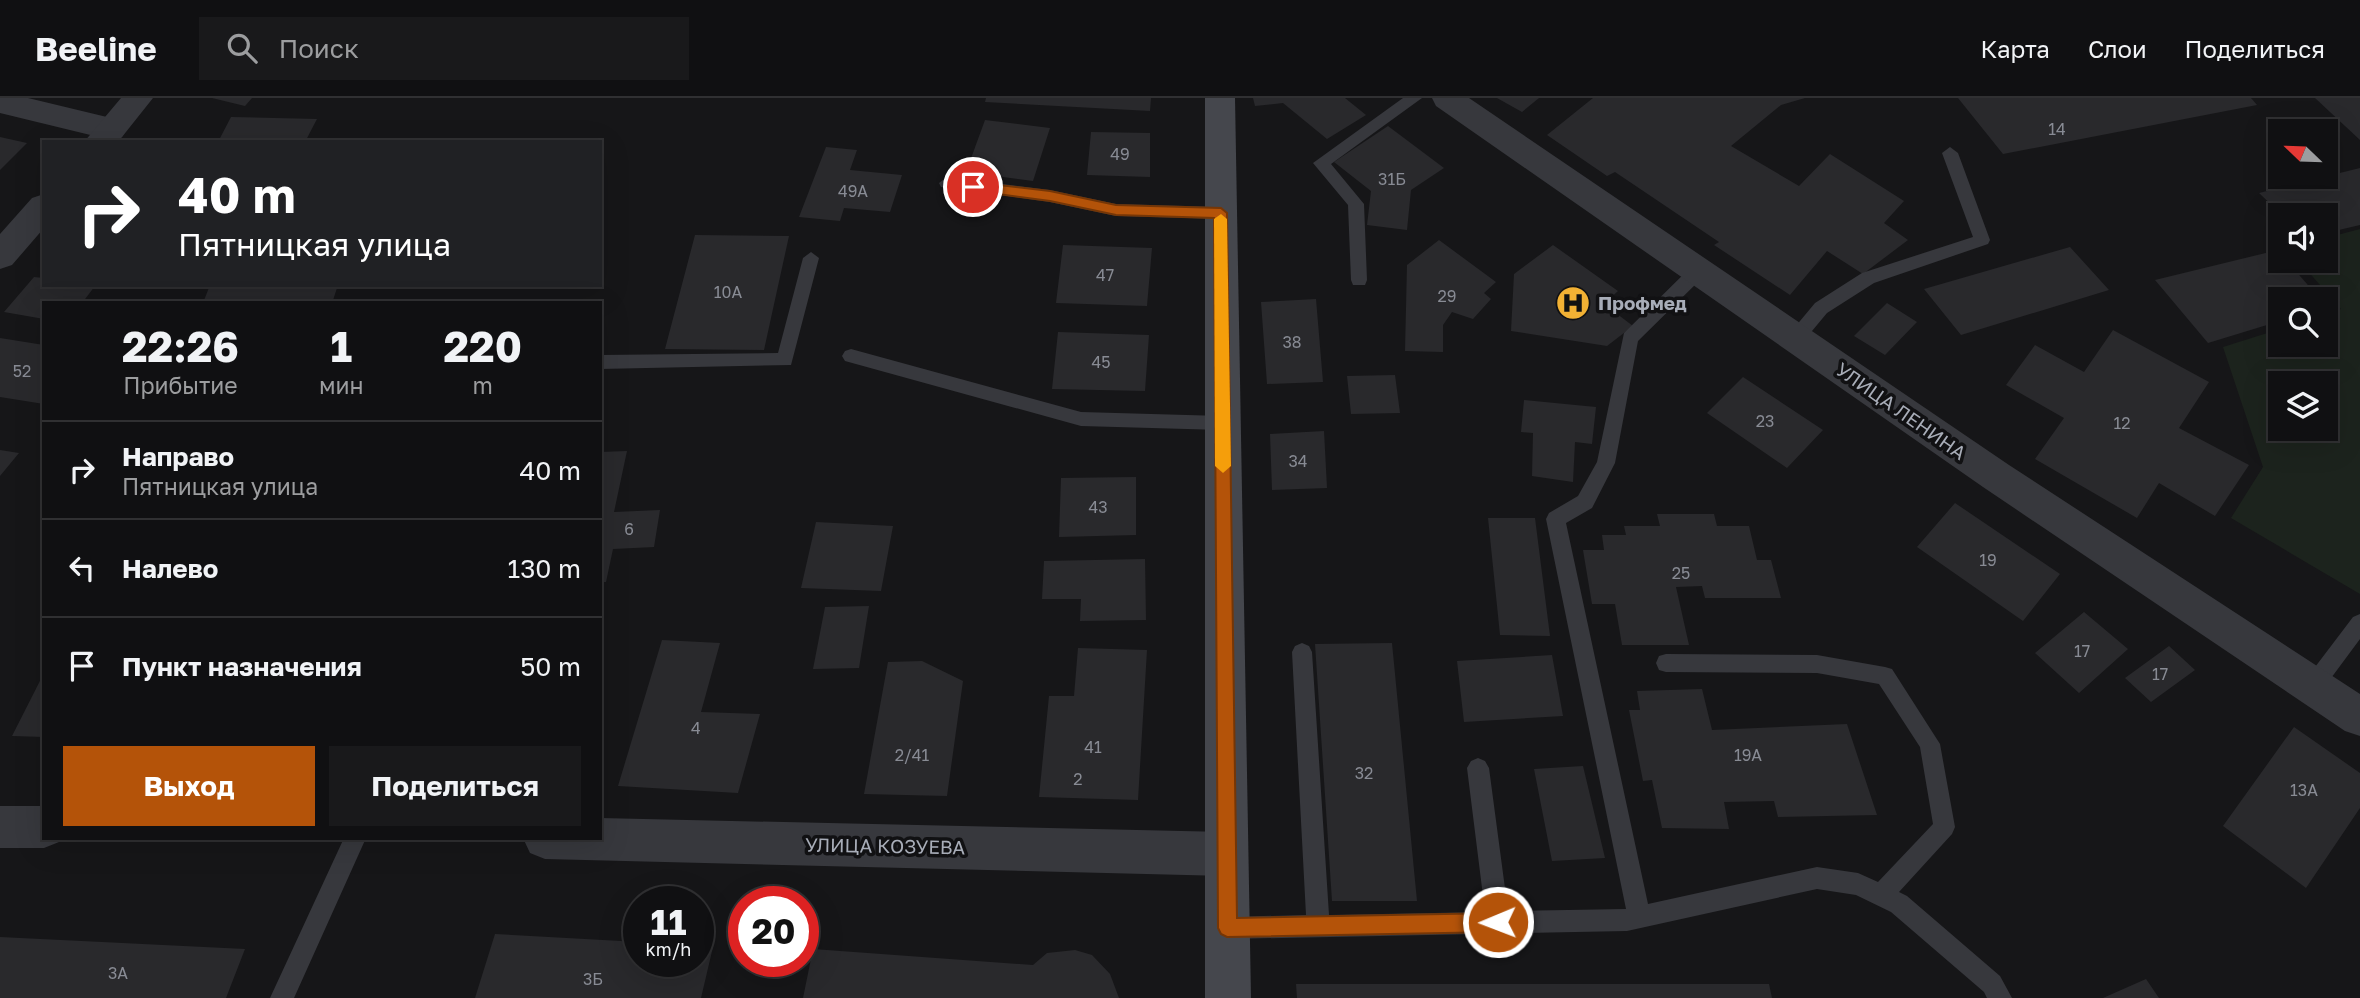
<!DOCTYPE html>
<html lang="ru">
<head>
<meta charset="utf-8">
<style>
  :root { --surface:#101012; --page:#19191b; --text:#f1f3f6; --muted:#9c9d9f; --line:#303032; --accent:#b45309 }
  body { margin:0; font-family:"Golos Text",sans-serif; background:var(--page); color:var(--text); height:100vh; display:flex; flex-direction:column; font-size:26px; white-space:nowrap }
  * { box-sizing:border-box; margin:0 }
  p { font-size:23px; color:var(--muted) }
  .icon { flex:none; width:38px; height:38px; fill:none; stroke:currentColor; stroke-width:2; stroke-linecap:round; stroke-linejoin:round }
  .map { position:relative; flex:1; overflow:hidden }
  .drawer { position:absolute; left:42px; top:203px; width:560px; height:539px; display:flex; flex-direction:column; background:var(--surface); border-radius:0px; box-shadow:0 7px 28px #0002,0 0 0 2px var(--line) }
  .drawer>* { flex:none }
  .guide { position:absolute; left:42px; top:42px; width:560px; height:147px; border-radius:0px; box-shadow:0 7px 28px #0002,0 0 0 2px var(--line); background:#202124; color:#fff; overflow:hidden }
  .needle { width:46px; rotate:293deg }
  .fabs { position:absolute; left:2268px; top:21px; display:grid; gap:14px }
  .fabs a { display:grid; place-items:center; width:70px; height:70px; border-radius:0px; background:var(--surface); box-shadow:0 7px 28px #0002,0 0 0 2px var(--line); font-size:35px }
  .speed { position:absolute; left:623px; top:788px; display:flex; gap:14px; font-size:35px; font-weight:700; text-align:center }
  .speed>* { display:grid; place-content:center; width:91px; height:91px; border-radius:50%; background:var(--surface); box-shadow:0 7px 28px #0002,0 0 0 2px var(--line); line-height:1 }
  .speed small { font-size:18px; font-weight:400 }
  .speed .limit { border:10px solid #d22; background:#fff; color:#111 }
  .pin { position:absolute; display:grid; place-items:center; width:60px; height:60px; color:#fff; margin:-30px; border:4px solid #fff; border-radius:50%; box-shadow:0 2px 7px #0007 }
  .me { position:absolute; width:77px; margin:-38px; rotate:269deg; stroke-linejoin:round; filter:drop-shadow(0 0 5px #0008) }
  .turn { display:flex; align-items:center; gap:24px; height:147px; padding:0 21px; font-size:32px }
  .turn .icon { width:91px; height:91px; stroke-width:2.5 }
  .turn b { display:block; font-size:49px; line-height:60px }
  .eta { display:flex; justify-content:space-evenly; align-items:center; height:119px; text-align:center }
  .eta b { font-size:42px; font-weight:700; line-height:49px }
  .cta { display:flex; gap:14px; margin-top:auto; padding:14px 21px }
  .cta a { flex:1; height:80px; border-radius:0px; background:var(--accent); color:#fff; font-size:28px; font-weight:700; line-height:80px; text-align:center }
  .cta a+a { background:var(--page); color:var(--text) }
  ul { padding:0; list-style:none }
  li { display:flex; align-items:center; gap:21px; height:98px; padding:0 21px; border-top:2px solid var(--line) }
  li div { flex:1 }
  li b { display:block; font-size:26px }
  li em { font-style:normal }
  header { display:flex; align-items:center; gap:42px; box-sizing:border-box; height:98px; padding:0 35px; background:var(--surface); border-bottom:2px solid var(--line) }
  header strong { font-size:33px }
  nav { display:flex; gap:38px; margin-inline-start:auto; font-size:24px }
  .search { width:490px; height:63px; background:var(--page); display:flex; align-items:center; gap:18px; box-sizing:border-box; padding:0 24px; border-radius:0px; color:var(--muted); font-size:26px }
  .map>svg:first-child { display:block }
  .green { fill:#1c231d; fill-rule:evenodd }
  .building { fill:#29292c }
  .lines { fill:none; stroke-linecap:round; stroke-linejoin:round }
  .service { fill:#37383d; fill-rule:evenodd }
  .minor { fill:#37383d; fill-rule:evenodd }
  .tertiary { fill:#37383d; fill-rule:evenodd }
  .secondary { fill:#45474d; fill-rule:evenodd }
  .route { fill:#b45309; stroke:#753606; stroke-width:2 }
  .slow { fill:#f59e0b }
  .labels { text-anchor:middle; stroke-width:7; stroke-linejoin:round; paint-order:stroke }
  .number-label { font-size:16px; fill:#888b94 }
  .poi-label { font-size:19px; font-weight:bold; fill:#a8adb8; stroke:#111113; text-anchor:start }
  .street-label { font-size:19px; fill:#a8adb8; stroke:#111113 }
</style>
</head>
<body>
<header>
<strong>Beeline</strong>
<div class="search"><svg class="icon" aria-label="search" viewBox="0 0 24 24"><circle cx="10" cy="10" r="6"/><path d="M15 15l6 6"/></svg>Поиск</div>
<nav><a>Карта</a><a>Слои</a><a>Поделиться</a></nav>
</header>
<div class="map">
<svg width="2360" height="900" viewBox="0 0 2360 900">
  <rect width="100%" height="100%" fill="#161618"/>
  <!-- green -->
  <path class="green" d="M2360,131V496L2231,420L2263,369L2223,249L2280,231V247H2326V217L2341,211L2299,163H2326V140ZM2280,285H2326V331H2280Z"/>
  <!-- building -->
  <path class="building" d="M212,0H252L245,8Z
    M986,0H1151L1150,13L985,4Z
    M1253,0H1345L1366,17L1327,41L1283,5L1255,8Z
    M1497,0H1539L1522,14Z
    M1593,0H1805L1781,7L1731,48L1799,88L1830,56L1904,103L1884,125L1908,142L1863,176L1827,153L1790,197L1714,147L1719,144L1615,74L1607,78L1547,37Z
    M1958,0H2251L2257,7L2003,56Z
    M2315,0H2360V42Z
    M231,19L317,21L305,44H218Z
    M985,22L1050,30L1033,83L966,74Z
    M1388,28L1444,70L1411,92L1407,132L1367,127L1371,93L1334,64Z
    M1091,34L1150,35V79L1087,77Z
    M0,39L27,45L0,72Z
    M826,49L857,52L850,72L902,77L890,114L844,110L840,123L799,119Z
    M2360,70V127L2326,135V117H2282L2259,95Z
    M695,137L789,138L764,252L665,251Z
    M1439,142L1496,184L1484,195L1491,201L1473,221L1452,214L1443,227V254L1405,253L1407,167Z
    M1063,147L1152,150L1147,208L1056,205Z
    M1553,147L1618,193L1604,206L1633,228L1607,248L1511,233L1514,176Z
    M2070,149L2109,192L1961,237L1924,191Z
    M2278,152L2280,163H2287L2320,201H2280V223L2208,245L2155,182Z
    M34,179L44,180V187L95,188L82,205H44V221L4,214Z
    M210,187H338L332,205H203Z
    M1316,201L1323,284L1267,286L1261,204Z
    M1887,205L1917,224L1885,257L1854,238Z
    M2113,232L2209,284L2179,330L2249,367L2215,418L2159,385L2137,420L2035,361L2064,320L2006,287L2035,247L2084,274Z
    M1058,234L1149,237L1145,293L1052,291Z
    M0,240L44,247V306L0,299Z
    M1395,277L1400,315L1351,316L1347,278Z
    M1743,279L1823,332L1787,370L1707,315Z
    M1524,302L1596,309L1592,346L1575,344L1573,384L1532,378L1533,335L1521,334Z
    M1324,333L1327,390L1272,392L1270,336Z
    M0,352L19,355L0,378Z
    M627,353L614,414L660,412L654,449L613,451L606,484H600V354Z
    M1136,379V437L1059,439L1061,380Z
    M1955,405L2060,476L2023,523L1917,449Z
    M1657,416H1714L1717,428H1749L1757,462H1771L1781,500H1705L1702,488L1676,489L1689,547H1622L1615,506H1592L1583,452H1604L1602,437H1626L1624,428H1660Z
    M1488,420H1535L1550,538L1500,537Z
    M816,424L893,428L881,493L801,490Z
    M1145,461L1146,522L1080,523L1081,501H1042L1044,463Z
    M869,508L859,570L813,571L825,509Z
    M2084,514L2128,551L2079,595L2035,555Z
    M662,542L720,545L701,614L760,616L738,695L618,688Z
    M1392,545L1417,803H1332L1315,546Z
    M2169,548L2195,572L2151,604L2125,580Z
    M1078,550L1147,552L1138,702L1039,699L1049,598H1074Z
    M1552,557L1563,618L1464,624L1457,563Z
    M922,563L963,583L947,698L864,696L888,564Z
    M44,575V639L12,638Z
    M1702,591L1712,632L1847,626L1877,717L1778,719L1774,703L1724,704L1729,731L1662,730L1652,682L1643,683L1629,612H1640L1637,593Z
    M2294,629L2360,675V710L2306,790L2223,728Z
    M1583,668L1605,760L1552,763L1534,671Z
    M495,836L639,844V863H698V848L713,849L701,900H475Z
    M0,839L245,851L226,900H0Z
    M813,851L1033,867L1047,855L1075,852L1092,857L1110,876L1119,900H803Z
    M2146,881L2159,900H2103Z
    M1296,886H1769L1772,900H1297Z"/>
  <g class="lines">
    <!-- service -->
    <path class="service" d="M1403,0H1422L1331,66L1364,106L1367,182L1365,187H1353L1351,182L1348,107L1313,65Z
      M1950,49L1958,55L1990,142L1988,146L1874,185L1827,215L1802,245H1790L1787,240L1790,235L1815,205L1862,175L1973,139L1942,55Z
      M947,79L1050,92L1116,106L1221,109L1229,115L1221,121L1116,118L1050,104L941,89L939,85Z
      M811,154L819,160L791,267L600,271V257L778,255L803,160Z
      M1698,167L1704,168L1706,173L1704,178L1638,243L1615,365L1592,410L1566,425L1648,806L1817,769L1858,775L1878,784L1933,726L1920,649L1879,586L1817,575L1666,574L1659,572L1656,565L1659,558L1666,556L1817,557L1885,569L1892,571L1940,646L1955,729L1952,736L1899,794L1907,798L2000,878L2012,900H1987L1984,894L1891,814L1856,797L1817,791L1627,833L1227,841L1219,838L1216,830L1219,822L1227,819L1306,817L1292,554L1295,548L1302,545L1309,548L1312,554L1329,817L1485,814L1467,670L1471,663L1478,660L1485,663L1489,670L1508,813L1626,811L1546,421L1549,415L1578,398L1597,364L1624,235L1692,168Z
      M851,251L1081,314L1222,318L1228,320L1231,325L1228,330L1222,332L1081,328L845,263L842,258L845,253Z
      M2360,516V541L2320,595L2313,597L2306,595L2303,588L2306,581L2353,519Z
      M344,740H366L294,900H270Z"/>
    <!-- minor -->
    <path class="minor" d="M0,0H28L111,20L122,23L127,31L122,39L111,42L0,15Z
      M0,708H44V740H61L59,744L44,750H0Z
      M600,720L1226,734L1241,741L1248,756L1241,771L1226,778L545,761L530,755L523,740H600Z"/>
    <!-- tertiary -->
    <path class="tertiary" d="M121,0H153L118,44H84Z
      M1432,0H1469L2009,367L2360,596V638L2345,633L1983,389L1436,8Z
      M44,96V130L12,167L0,171V136L32,100Z"/>
    <!-- secondary -->
    <path class="secondary" d="M1205,0H1235L1251,900H1205Z"/>
  </g>
  <!-- route -->
  <path class="route" d="M973,84L1050,93L1116,107L1221,110L1227,115L1237,820L1498,815L1505,818L1508,824L1505,831L1498,834L1227,839L1221,836L1218,830L1214,120L1116,117L1050,103L968,92V85Z"/>
  <!-- slow -->
  <path class="slow" d="M1221,116L1227,121L1231,368L1223,375L1215,368L1214,121Z"/>
  <!-- icons -->
  <defs>
    <g id="hospital-disc" transform="scale(1.75)"><circle r="9.5" fill="#f2b134" stroke="#111113"/><path d="M-5-5h3v3.5h4V-5h3V5h-3V1.5h-4V5h-3Z" fill="#111"/></g>
  </defs>
  <g fill-rule="evenodd">
    <use href="#hospital-disc" x="1573" y="205"/>
  </g>
  <g class="labels">
    <!-- number labels -->
    <g class="number-label">
      <text x="2057" y="37">14</text>
      <text x="1120" y="62">49</text>
      <text x="1392" y="87">31Б</text>
      <text x="853" y="99">49А</text>
      <text x="1105" y="183">47</text>
      <text x="728" y="200">10А</text>
      <text x="1447" y="204">29</text>
      <text x="1292" y="250">38</text>
      <text x="1101" y="270">45</text>
      <text x="22" y="279">52</text>
      <text x="1765" y="329">23</text>
      <text x="2122" y="331">12</text>
      <text x="1298" y="369">34</text>
      <text x="1098" y="415">43</text>
      <text x="629" y="437">6</text>
      <text x="1988" y="468">19</text>
      <text x="1681" y="481">25</text>
      <text x="2082" y="559">17</text>
      <text x="2160" y="582">17</text>
      <text x="696" y="636">4</text>
      <text x="1093" y="655">41</text>
      <text x="912" y="663">2/41</text>
      <text x="1748" y="663">19А</text>
      <text x="1364" y="681">32</text>
      <text x="1078" y="687">2</text>
      <text x="2304" y="698">13А</text>
      <text x="118" y="881">3А</text>
      <text x="593" y="887">3Б</text>
    </g>
    <!-- poi labels -->
    <g class="poi-label">
      <text x="1598" y="212">Профмед</text>
    </g>
    <!-- street labels -->
    <g class="street-label">
      <text transform="translate(1901 313) rotate(35)" y="7">УЛИЦА ЛЕНИНА</text>
      <text transform="translate(885 748) rotate(1)" y="7">УЛИЦА КОЗУЕВА</text>
    </g>
  </g>
</svg>
<div class="fabs">
<a><svg class="needle" viewBox="-14 -14 28 28"><path d="M0-13l5 13h-10z" fill="#e53935"/><path d="M0 13l5-13h-10z" fill="#9c9d9f"/></svg></a>
<a><svg class="icon" aria-label="sound" viewBox="0 0 24 24"><path d="M4 9h4l5-4v14l-5-4H4zM17 9q2 3 0 6"/></svg></a>
<a><svg class="icon" aria-label="search" viewBox="0 0 24 24"><circle cx="10" cy="10" r="6"/><path d="M15 15l6 6"/></svg></a>
<a><svg class="icon" aria-label="layers" viewBox="0 0 24 24"><path d="M12 4l9 5-9 5-9-5zM3 14l9 5 9-5"/></svg></a>
</div>
<div class="speed"><div>11<small>km/h</small></div><div class="limit">20</div></div>
<div class="pin" style="left:973px;top:89px;background:#d93025"><svg class="icon" aria-label="arrive" viewBox="0 0 24 24"><path d="M6 21V4h12l-3 4 3 4H6"/></svg></div>
<svg class="me" style="left:1498px;top:824px" viewBox="-20 -20 40 40"><circle r="17" fill="#b45309" stroke="#fff" stroke-width="3"/><path d="M0-11L8 9 0 5-8 9z" fill="#fff"/></svg>
<div class="guide">
<div class="turn"><svg class="icon" aria-label="right" viewBox="0 0 24 24"><path d="M7 20v-9h11M14 6l5 5-5 5"/></svg><div><b>40 m</b>Пятницкая улица</div></div>
</div>
<section class="drawer">
<div class="eta">
<div><b>22:26</b><p>Прибытие</p></div>
<div><b>1</b><p>мин</p></div>
<div><b>220</b><p>m</p></div>
</div>
<ul>
<li><svg class="icon" aria-label="right" viewBox="0 0 24 24"><path d="M7 20v-9h11M14 6l5 5-5 5"/></svg><div><b>Направо</b><p>Пятницкая улица</p></div><em>40 m</em></li>
<li><svg class="icon" aria-label="left" viewBox="0 0 24 24"><path d="M17 20v-9H6M10 6l-5 5 5 5"/></svg><div><b>Налево</b></div><em>130 m</em></li>
<li><svg class="icon" aria-label="arrive" viewBox="0 0 24 24"><path d="M6 21V4h12l-3 4 3 4H6"/></svg><div><b>Пункт назначения</b></div><em>50 m</em></li>
</ul>
<div class="cta"><a>Выход</a><a>Поделиться</a></div>
</section>
</div>
</body>
</html>
